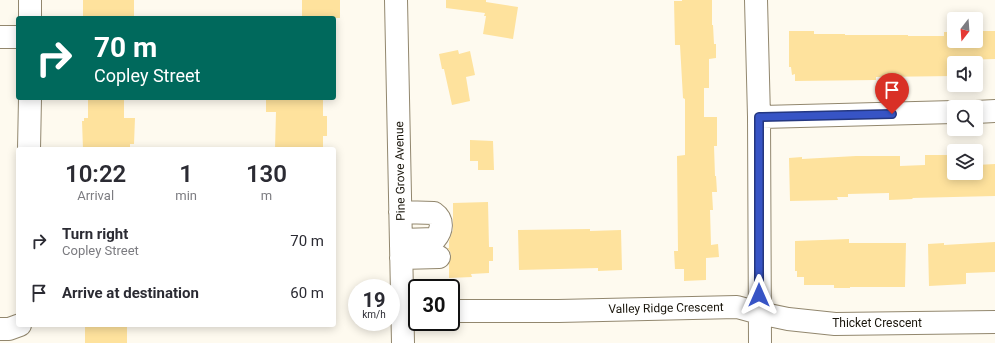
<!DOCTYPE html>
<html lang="en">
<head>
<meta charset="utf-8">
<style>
  :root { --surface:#fff; --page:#f7f7f7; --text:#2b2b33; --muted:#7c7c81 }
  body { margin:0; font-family:Roboto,sans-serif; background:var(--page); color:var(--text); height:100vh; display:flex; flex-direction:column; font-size:15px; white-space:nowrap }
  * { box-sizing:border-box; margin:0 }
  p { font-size:13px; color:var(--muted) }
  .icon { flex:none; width:22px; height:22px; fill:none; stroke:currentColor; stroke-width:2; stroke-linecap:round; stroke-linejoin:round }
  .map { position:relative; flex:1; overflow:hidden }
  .sheet { position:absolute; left:16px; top:147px; width:320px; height:180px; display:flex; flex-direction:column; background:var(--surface); border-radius:4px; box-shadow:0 2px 10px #0003 }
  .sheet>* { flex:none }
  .hud { position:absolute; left:16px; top:16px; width:320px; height:84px; border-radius:4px; box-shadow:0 2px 10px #0003; background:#00695c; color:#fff; overflow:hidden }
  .needle { width:26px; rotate:197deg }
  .buttons { position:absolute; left:947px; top:12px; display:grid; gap:8px }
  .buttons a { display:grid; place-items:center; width:36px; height:36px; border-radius:4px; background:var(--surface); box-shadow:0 2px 10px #0003; font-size:20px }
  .speed { position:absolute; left:348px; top:279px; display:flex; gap:8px; font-size:20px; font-weight:700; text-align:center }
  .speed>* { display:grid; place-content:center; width:52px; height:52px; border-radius:50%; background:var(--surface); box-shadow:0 2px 10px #0003; line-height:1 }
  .speed small { font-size:10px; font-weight:400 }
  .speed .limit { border:2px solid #111; border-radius:6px; background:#fff; color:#111 }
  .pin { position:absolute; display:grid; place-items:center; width:34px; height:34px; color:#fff; margin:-41px -17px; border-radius:50% 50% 50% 0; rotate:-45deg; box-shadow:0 0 4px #0007 }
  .pin .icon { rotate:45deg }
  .me { position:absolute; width:44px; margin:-22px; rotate:0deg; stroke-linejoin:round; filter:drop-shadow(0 0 3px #0008) }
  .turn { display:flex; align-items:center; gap:14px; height:84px; padding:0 12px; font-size:18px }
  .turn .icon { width:52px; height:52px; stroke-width:2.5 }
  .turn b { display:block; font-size:28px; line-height:34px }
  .eta { display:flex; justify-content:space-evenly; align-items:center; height:68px; text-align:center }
  .eta b { font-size:24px; font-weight:600; line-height:28px }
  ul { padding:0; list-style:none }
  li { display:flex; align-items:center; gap:12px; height:52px; padding:0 12px }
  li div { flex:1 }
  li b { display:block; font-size:15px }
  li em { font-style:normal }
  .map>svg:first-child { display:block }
  .building { fill:#fee29d }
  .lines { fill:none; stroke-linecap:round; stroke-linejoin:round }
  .minor-casing { stroke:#92876e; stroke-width:24 }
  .minor { stroke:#fff; stroke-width:22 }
  .route-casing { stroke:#243780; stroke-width:10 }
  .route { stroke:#3754c5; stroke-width:7 }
  .labels { text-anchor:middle; stroke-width:3.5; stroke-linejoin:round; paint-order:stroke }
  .street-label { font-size:12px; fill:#1a160c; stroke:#fff }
</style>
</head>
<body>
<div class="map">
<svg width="995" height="343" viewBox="0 0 995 343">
  <rect width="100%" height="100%" fill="#fefaef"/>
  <!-- building -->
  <path class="building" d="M83,0H134V18H83Z
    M302,0H340V18H302Z
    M446,0H486V2L518,7L513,39L483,34L486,16H484L485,13L446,8Z
    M682,0H712V25H713L714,44H716V58L709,59V88H704V117H717V146H714L715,176H716L717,192H712L713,210H710L711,245L718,244L719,257L706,258V280L684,281V269H675L674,251H678L677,156L685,155V99L683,98L680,45H675L674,1H682Z
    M789,31H814V34H845V35H908V36H944V32H954V41H976V31H995V59L960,60V63H954V76L876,77V80L795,81V74L792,75L791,67H789Z
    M458,50L459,54L470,51L475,75L466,77L470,101L452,105L444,69H442L439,54Z
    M88,98H124V118H135L134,144H130V149H83L82,121H84V118H88Z
    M266,98H323V116H327V136H323V149H275L276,112H266Z
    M470,140L493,141L494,170H478V161H470Z
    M925,155H954V173H976V165L995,164V196L912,198L913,199L889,200V193L848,194V197H837L838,200L790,201L789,158L802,157V159L856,156H900V166L925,165Z
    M488,202L489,247H493V261H489V273L471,274L472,277L449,278V264L451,256L450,251L447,248H449V241L453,230V203Z
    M590,229V231L621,230L622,270L598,271V268L519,270L518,230Z
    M849,239V243H906L905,287H850V288H834V285H804V277H797V271H795V241Z
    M995,242V272L966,273V284L929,286L928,244L944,243V245Z
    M85,325H127V343H85Z"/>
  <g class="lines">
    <!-- minor casing -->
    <g class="minor-casing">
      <path id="minor" d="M30,0V18
        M396,0L403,343
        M756,0L759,117L760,343
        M0,37H18
        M976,112L995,111
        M759,117L954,112
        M29,149L30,98
        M400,212L434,213C444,220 442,231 435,239L401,240
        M401,258L439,257
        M451,311H558L737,307L759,313L788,319L835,324L995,322
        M0,329H9L20,325"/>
    </g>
    <!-- minor -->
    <use href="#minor" class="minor"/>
  </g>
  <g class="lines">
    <!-- route casing -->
    <g class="route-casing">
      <path id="route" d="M759,295V117L892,114"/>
    </g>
    <!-- route -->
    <use href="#route" class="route"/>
  </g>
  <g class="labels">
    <!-- street labels -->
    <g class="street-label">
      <text transform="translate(400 171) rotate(-91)" y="4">Pine Grove Avenue</text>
      <text transform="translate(666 308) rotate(-1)" y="4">Valley Ridge Crescent</text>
      <text x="877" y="327">Thicket Crescent</text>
    </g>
  </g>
</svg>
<div class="buttons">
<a><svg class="needle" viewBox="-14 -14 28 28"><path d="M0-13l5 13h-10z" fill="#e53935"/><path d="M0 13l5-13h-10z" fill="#7c7c81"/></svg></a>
<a><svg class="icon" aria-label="sound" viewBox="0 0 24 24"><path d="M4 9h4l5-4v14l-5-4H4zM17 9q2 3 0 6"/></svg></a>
<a><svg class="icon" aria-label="search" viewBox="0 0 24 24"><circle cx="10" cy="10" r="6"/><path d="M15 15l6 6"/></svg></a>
<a><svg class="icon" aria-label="layers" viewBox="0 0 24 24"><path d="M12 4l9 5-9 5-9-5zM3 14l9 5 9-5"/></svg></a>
</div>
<div class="speed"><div>19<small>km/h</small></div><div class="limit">30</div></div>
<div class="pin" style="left:892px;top:114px;background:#d93025"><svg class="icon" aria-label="arrive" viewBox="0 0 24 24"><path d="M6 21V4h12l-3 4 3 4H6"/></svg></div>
<svg class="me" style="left:759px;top:295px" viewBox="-20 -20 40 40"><path d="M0-17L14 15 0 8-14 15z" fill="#3754c5" stroke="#fff" stroke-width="4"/></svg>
<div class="hud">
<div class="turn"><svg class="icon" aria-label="right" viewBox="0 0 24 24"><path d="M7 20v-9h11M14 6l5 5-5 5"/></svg><div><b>70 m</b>Copley Street</div></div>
</div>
<section class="sheet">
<div class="eta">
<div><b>10:22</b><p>Arrival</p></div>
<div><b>1</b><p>min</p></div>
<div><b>130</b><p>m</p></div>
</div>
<ul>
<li><svg class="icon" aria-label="right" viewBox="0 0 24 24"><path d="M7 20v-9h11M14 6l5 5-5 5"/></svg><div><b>Turn right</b><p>Copley Street</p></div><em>70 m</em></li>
<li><svg class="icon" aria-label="arrive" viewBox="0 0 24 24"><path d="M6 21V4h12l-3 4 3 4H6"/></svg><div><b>Arrive at destination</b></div><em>60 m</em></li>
</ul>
</section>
</div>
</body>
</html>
